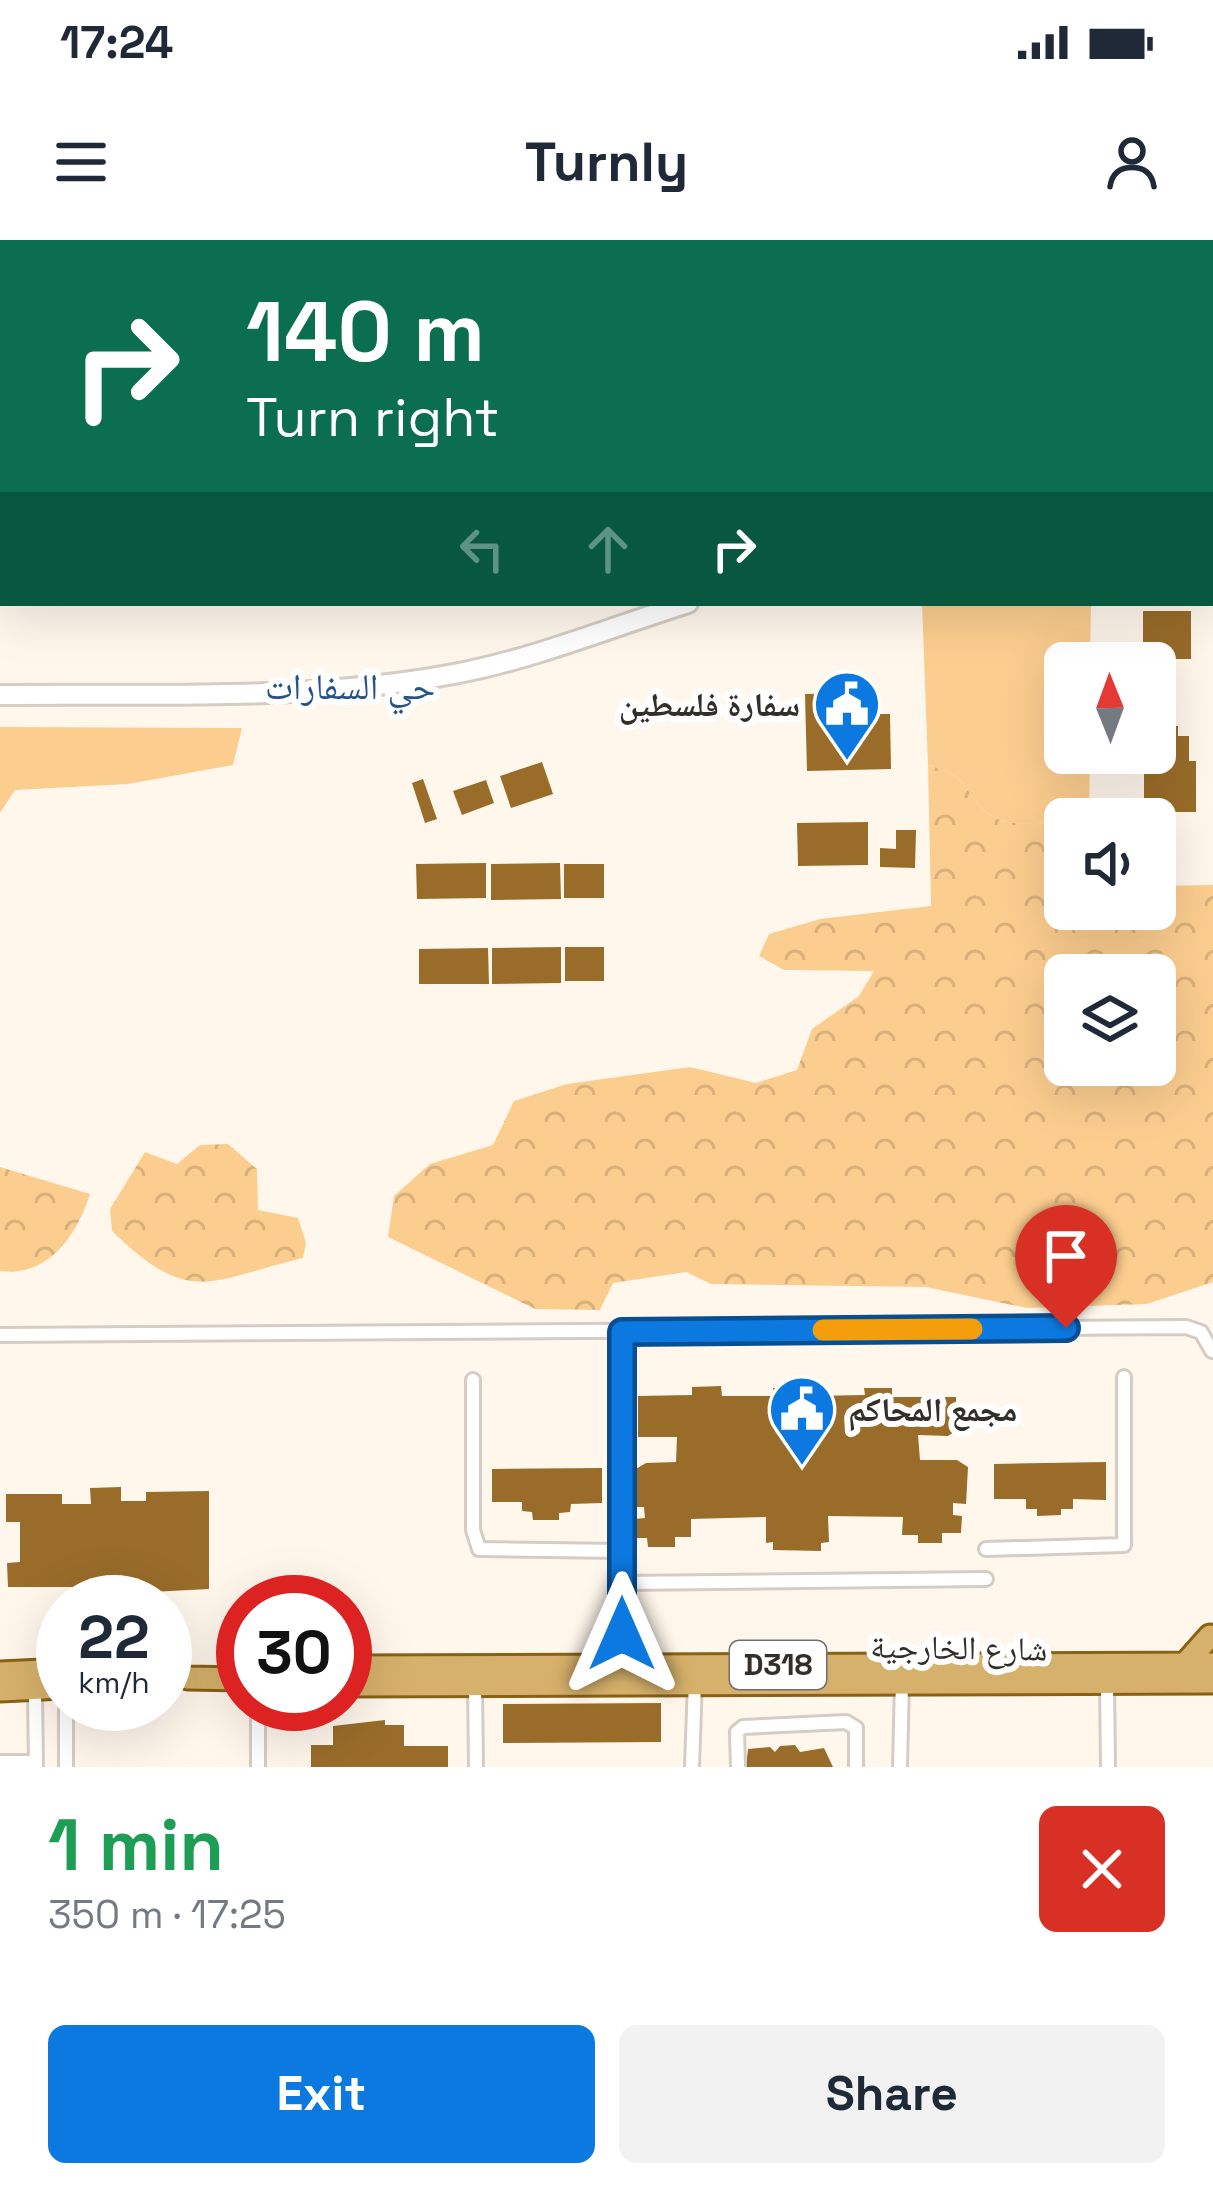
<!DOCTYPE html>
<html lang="en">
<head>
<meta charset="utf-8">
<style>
  :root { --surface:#fff; --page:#f2f2f3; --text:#1f2937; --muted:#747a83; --accent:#0c79e1 }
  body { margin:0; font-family:"Space Grotesk","Noto Naskh Arabic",sans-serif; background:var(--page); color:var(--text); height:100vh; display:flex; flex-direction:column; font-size:45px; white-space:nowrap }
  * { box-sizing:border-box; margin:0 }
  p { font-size:39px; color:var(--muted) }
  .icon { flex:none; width:66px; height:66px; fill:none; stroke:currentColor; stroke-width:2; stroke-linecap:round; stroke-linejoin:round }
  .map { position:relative; height:1527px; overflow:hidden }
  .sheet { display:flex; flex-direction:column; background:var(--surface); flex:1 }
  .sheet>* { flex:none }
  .hud { position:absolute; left:0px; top:0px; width:1215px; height:366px; box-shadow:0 12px 48px #0002; background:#0b6e4f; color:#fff; overflow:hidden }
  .needle { width:78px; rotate:359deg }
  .fabs { position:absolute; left:1044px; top:402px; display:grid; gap:24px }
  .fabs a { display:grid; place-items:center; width:132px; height:132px; border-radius:18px; background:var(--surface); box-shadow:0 12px 48px #0002; font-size:60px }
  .speed { position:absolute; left:36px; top:1335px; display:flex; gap:24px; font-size:60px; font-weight:700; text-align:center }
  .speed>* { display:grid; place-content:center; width:156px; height:156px; border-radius:50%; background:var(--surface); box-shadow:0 12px 48px #0002; line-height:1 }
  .speed small { font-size:30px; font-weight:400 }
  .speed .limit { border:18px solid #d22; background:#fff; color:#111 }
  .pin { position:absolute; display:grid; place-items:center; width:102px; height:102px; color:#fff; margin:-123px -51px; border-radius:50% 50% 50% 0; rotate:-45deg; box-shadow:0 0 12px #0007 }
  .pin .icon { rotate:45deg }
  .me { position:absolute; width:132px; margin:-66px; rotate:0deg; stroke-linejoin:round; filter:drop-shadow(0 0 9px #0008) }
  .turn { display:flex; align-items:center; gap:42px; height:252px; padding:0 48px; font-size:54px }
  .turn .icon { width:156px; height:156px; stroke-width:2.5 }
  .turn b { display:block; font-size:84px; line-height:102px }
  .lanes { display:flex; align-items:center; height:114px; padding:0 48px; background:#0003; justify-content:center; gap:60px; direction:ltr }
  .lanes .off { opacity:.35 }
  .round { display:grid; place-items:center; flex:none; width:126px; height:126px; border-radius:18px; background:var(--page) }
  .overview { display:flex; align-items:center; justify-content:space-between; height:204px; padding:0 48px }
  h1 { font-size:72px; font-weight:700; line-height:90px; color:#1e9e55 }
  .cta { display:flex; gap:24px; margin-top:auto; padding:24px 48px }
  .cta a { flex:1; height:138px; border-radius:18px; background:var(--accent); color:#fff; font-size:48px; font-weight:700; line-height:138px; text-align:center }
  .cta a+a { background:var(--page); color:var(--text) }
  .status { display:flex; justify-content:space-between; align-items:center; height:84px; padding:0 60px; background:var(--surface); direction:ltr }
  .status svg { height:33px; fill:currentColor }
  header { display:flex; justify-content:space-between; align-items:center; height:156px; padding:0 48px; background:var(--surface); font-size:54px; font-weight:700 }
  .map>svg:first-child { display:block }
  .grass { fill:#fbcd8f }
  .forest { fill:url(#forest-crowns); fill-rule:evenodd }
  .building { fill:#996c29 }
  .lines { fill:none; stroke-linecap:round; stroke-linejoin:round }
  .street-casing { stroke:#d5cdc3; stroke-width:18 }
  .secondary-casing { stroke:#d5cdc3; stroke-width:24 }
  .primary-casing { stroke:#8a6114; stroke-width:27 }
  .street { stroke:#fff; stroke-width:12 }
  .secondary { stroke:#fff; stroke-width:18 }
  .primary { stroke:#d6b16b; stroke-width:21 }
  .route-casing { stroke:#084f92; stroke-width:30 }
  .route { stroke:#0c79e1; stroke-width:21 }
  .slow { stroke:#f59e0b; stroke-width:21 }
  .labels { text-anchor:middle; stroke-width:12; stroke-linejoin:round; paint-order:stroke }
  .shield { fill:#fff; stroke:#706d6a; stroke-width:3 }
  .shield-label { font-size:30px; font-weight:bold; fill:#322e2a }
  .poi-label { font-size:33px; font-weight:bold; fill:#322e2a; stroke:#fff; text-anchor:end }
  .street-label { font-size:33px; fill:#322e2a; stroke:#fff }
  .neighbourhood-label { font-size:36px; fill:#265387; stroke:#fff }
</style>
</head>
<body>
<div class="status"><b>17:24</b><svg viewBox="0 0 49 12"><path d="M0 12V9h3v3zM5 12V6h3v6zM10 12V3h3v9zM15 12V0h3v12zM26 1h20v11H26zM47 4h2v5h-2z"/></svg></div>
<header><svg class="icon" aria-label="menu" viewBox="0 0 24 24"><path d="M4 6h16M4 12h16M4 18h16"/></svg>Turnly<svg class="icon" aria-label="person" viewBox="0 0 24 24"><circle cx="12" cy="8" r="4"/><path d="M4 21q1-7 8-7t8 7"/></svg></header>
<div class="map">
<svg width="1213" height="1527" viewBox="0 0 1213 1527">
  <defs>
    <pattern id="forest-crowns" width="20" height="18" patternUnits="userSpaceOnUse" patternTransform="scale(3)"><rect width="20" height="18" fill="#fbcd8f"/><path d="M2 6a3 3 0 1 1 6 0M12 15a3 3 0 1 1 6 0" fill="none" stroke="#d8b07c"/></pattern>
  </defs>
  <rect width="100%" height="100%" fill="#fff7ec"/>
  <!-- grass -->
  <path class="grass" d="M922,363H1091L1090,423H1065V513H1090L1089,579H1065V586C1040,577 1010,592 988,573C958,548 975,539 928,525Z
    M0,487L242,488L233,525L128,544L15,550L0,573Z"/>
  <!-- forest -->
  <path class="forest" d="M928,525C975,539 958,548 988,573C1010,592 1040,577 1065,586V669H1155V646L1213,645V1042L1147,1064L1027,1068L926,1047L711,1044L686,1032L613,1043L600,1070L535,1069L388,997L394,956L430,924L493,905L514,861L567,844L690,827L756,843L797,830L812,789L859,756L874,731L784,730L759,716L769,694L820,679L931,666ZM1065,735H1155V825H1065Z
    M228,904L257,929L258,970L298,978L306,1003L303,1018C208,1041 190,1067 112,991L110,969L145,912L177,924L200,905Z
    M0,927L90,954C77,995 48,1038 0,1031Z"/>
  <!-- building -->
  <path class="building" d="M1143,371H1191V419H1143Z
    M870,453V474H890L891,529L807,531L805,454Z
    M1163,486H1178V496H1189V521H1196V572H1144V521L1155,513V496H1163Z
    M542,522L553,554L511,568L500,536Z
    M423,539L437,579L425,583L412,543Z
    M486,540L494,563L462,575L453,551Z
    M868,582V625L798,626L797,583Z
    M896,590H916L915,628L880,627V608L896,609Z
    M486,623V658L417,659L416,624Z
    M560,623L561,659L491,660V624Z
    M564,624H604V658H564Z
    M561,707V743L492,744V708Z
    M565,707H604V741H565Z
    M488,708L489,744H419V709Z
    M721,1146L722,1156H775L773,1148L811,1147L812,1156L865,1155L864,1148H892V1157H956L957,1190L948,1196L918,1195L920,1220H957L968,1227L966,1264L953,1263V1275L962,1276L961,1293H942V1303H918V1295H902L903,1277L828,1276L829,1302L821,1303V1311L773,1310V1302L766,1303V1277L691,1279V1297H675V1307H648L647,1298H634V1279L645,1278L644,1267H634V1230L646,1223L676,1222L677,1197H638V1156L692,1155V1147Z
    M1106,1222V1260L1073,1259V1269H1061V1275L1037,1276V1269H1026V1259H994V1224Z
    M602,1228V1263L571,1264L570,1272L559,1273V1280H533L532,1272L522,1271V1262H492V1229Z
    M121,1247V1261H146V1252L209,1251V1349L93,1355L92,1347H8L7,1323L20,1322V1282H6V1254H62V1264H91L90,1248Z
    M661,1463V1502L503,1503V1464Z
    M385,1480V1485H404V1506H448V1527H311V1505H333V1486Z
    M795,1505L800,1512L824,1508L833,1527H746L748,1509L770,1507L775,1512L780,1506Z"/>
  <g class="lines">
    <!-- street casing -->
    <g class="street-casing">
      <path id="street" d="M622,1092L623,1427
        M0,1095L1186,1087L1201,1092L1212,1111
        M473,1140V1290L479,1309L622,1311
        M986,1309L1124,1305V1137
        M623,1343L986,1339
        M1107,1442L1108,1527
        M475,1444L476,1527
        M35,1448L36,1527
        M66,1464V1527
        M258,1464V1527
        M0,1522H36
        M692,1527L695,1441
        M738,1527L737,1492L743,1487L846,1482L856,1488V1527
        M900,1527L902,1440"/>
    </g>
    <!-- secondary casing -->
    <g class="secondary-casing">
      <path id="secondary" d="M1212,195L1213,194
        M0,455C152,453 309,462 459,433C536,418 612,387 688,363"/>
    </g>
    <!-- primary casing -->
    <g class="primary-casing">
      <path id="primary" d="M1185,1424L1210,1396
        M345,1427L1213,1424
        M165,1430L188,1438L243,1439
        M0,1433L63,1430
        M345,1445L1213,1442
        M0,1450L63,1447"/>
    </g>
    <!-- street -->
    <use href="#street" class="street"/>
    <!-- secondary -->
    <use href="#secondary" class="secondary"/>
    <!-- primary -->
    <use href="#primary" class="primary"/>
  </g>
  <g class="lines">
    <!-- route casing -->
    <g class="route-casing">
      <path id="route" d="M622,1394V1092L1066,1088"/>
    </g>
    <!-- route -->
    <use href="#route" class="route"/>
    <!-- slow -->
    <path class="slow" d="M823,1090L972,1089"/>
  </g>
  <!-- icons -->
  <defs>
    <g id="civic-pin" transform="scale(3.45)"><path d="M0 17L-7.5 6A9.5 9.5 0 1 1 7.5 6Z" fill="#0c79e1" stroke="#fff"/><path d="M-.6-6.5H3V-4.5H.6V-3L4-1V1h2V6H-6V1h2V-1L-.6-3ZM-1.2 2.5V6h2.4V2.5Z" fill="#fff"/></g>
  </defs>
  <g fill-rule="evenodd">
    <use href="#civic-pin" x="847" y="464"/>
    <use href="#civic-pin" x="802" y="1169"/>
  </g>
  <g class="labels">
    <!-- shield labels -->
    <rect class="shield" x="730" y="1401" width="96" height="48" rx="9"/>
    <g class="shield-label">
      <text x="778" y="1435">D318</text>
    </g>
    <!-- poi labels -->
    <g class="poi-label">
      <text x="800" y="476">سفارة فلسطين</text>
      <text x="848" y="1181" text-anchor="start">مجمع المحاكم</text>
    </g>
    <!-- street labels -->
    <g class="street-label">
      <text transform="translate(959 1407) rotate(1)" y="12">شارع الخارجية</text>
    </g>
    <!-- neighbourhood labels -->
    <g class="neighbourhood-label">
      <text x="350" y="459">حي السفارات</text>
    </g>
  </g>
</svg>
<div class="fabs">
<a><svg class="needle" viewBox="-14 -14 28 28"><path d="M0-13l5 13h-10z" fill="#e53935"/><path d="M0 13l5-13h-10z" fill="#747a83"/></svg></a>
<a><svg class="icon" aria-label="sound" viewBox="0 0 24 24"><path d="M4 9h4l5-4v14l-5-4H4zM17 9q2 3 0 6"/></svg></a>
<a><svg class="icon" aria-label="layers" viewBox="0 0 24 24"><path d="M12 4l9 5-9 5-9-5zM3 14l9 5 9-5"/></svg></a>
</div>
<div class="speed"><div>22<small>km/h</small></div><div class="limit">30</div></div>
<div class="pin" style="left:1066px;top:1088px;background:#d93025"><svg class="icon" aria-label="arrive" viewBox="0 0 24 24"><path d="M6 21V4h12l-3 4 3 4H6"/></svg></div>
<svg class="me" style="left:622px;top:1394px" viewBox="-20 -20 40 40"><path d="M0-17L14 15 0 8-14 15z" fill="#0c79e1" stroke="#fff" stroke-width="4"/></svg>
<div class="hud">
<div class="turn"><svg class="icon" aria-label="right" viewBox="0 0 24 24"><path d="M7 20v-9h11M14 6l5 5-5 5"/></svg><div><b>140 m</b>Turn right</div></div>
<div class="lanes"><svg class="icon off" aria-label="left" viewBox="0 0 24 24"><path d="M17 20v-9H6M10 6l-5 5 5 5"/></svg><svg class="icon off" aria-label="ahead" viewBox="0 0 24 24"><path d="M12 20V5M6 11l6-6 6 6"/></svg><svg class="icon" aria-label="right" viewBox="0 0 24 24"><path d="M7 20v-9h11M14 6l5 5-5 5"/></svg></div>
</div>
</div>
<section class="sheet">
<div class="overview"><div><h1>1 min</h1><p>350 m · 17:25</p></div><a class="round" style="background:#d93025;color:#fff"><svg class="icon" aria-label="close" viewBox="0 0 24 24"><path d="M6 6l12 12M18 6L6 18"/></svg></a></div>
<div class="cta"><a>Exit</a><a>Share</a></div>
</section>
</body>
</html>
